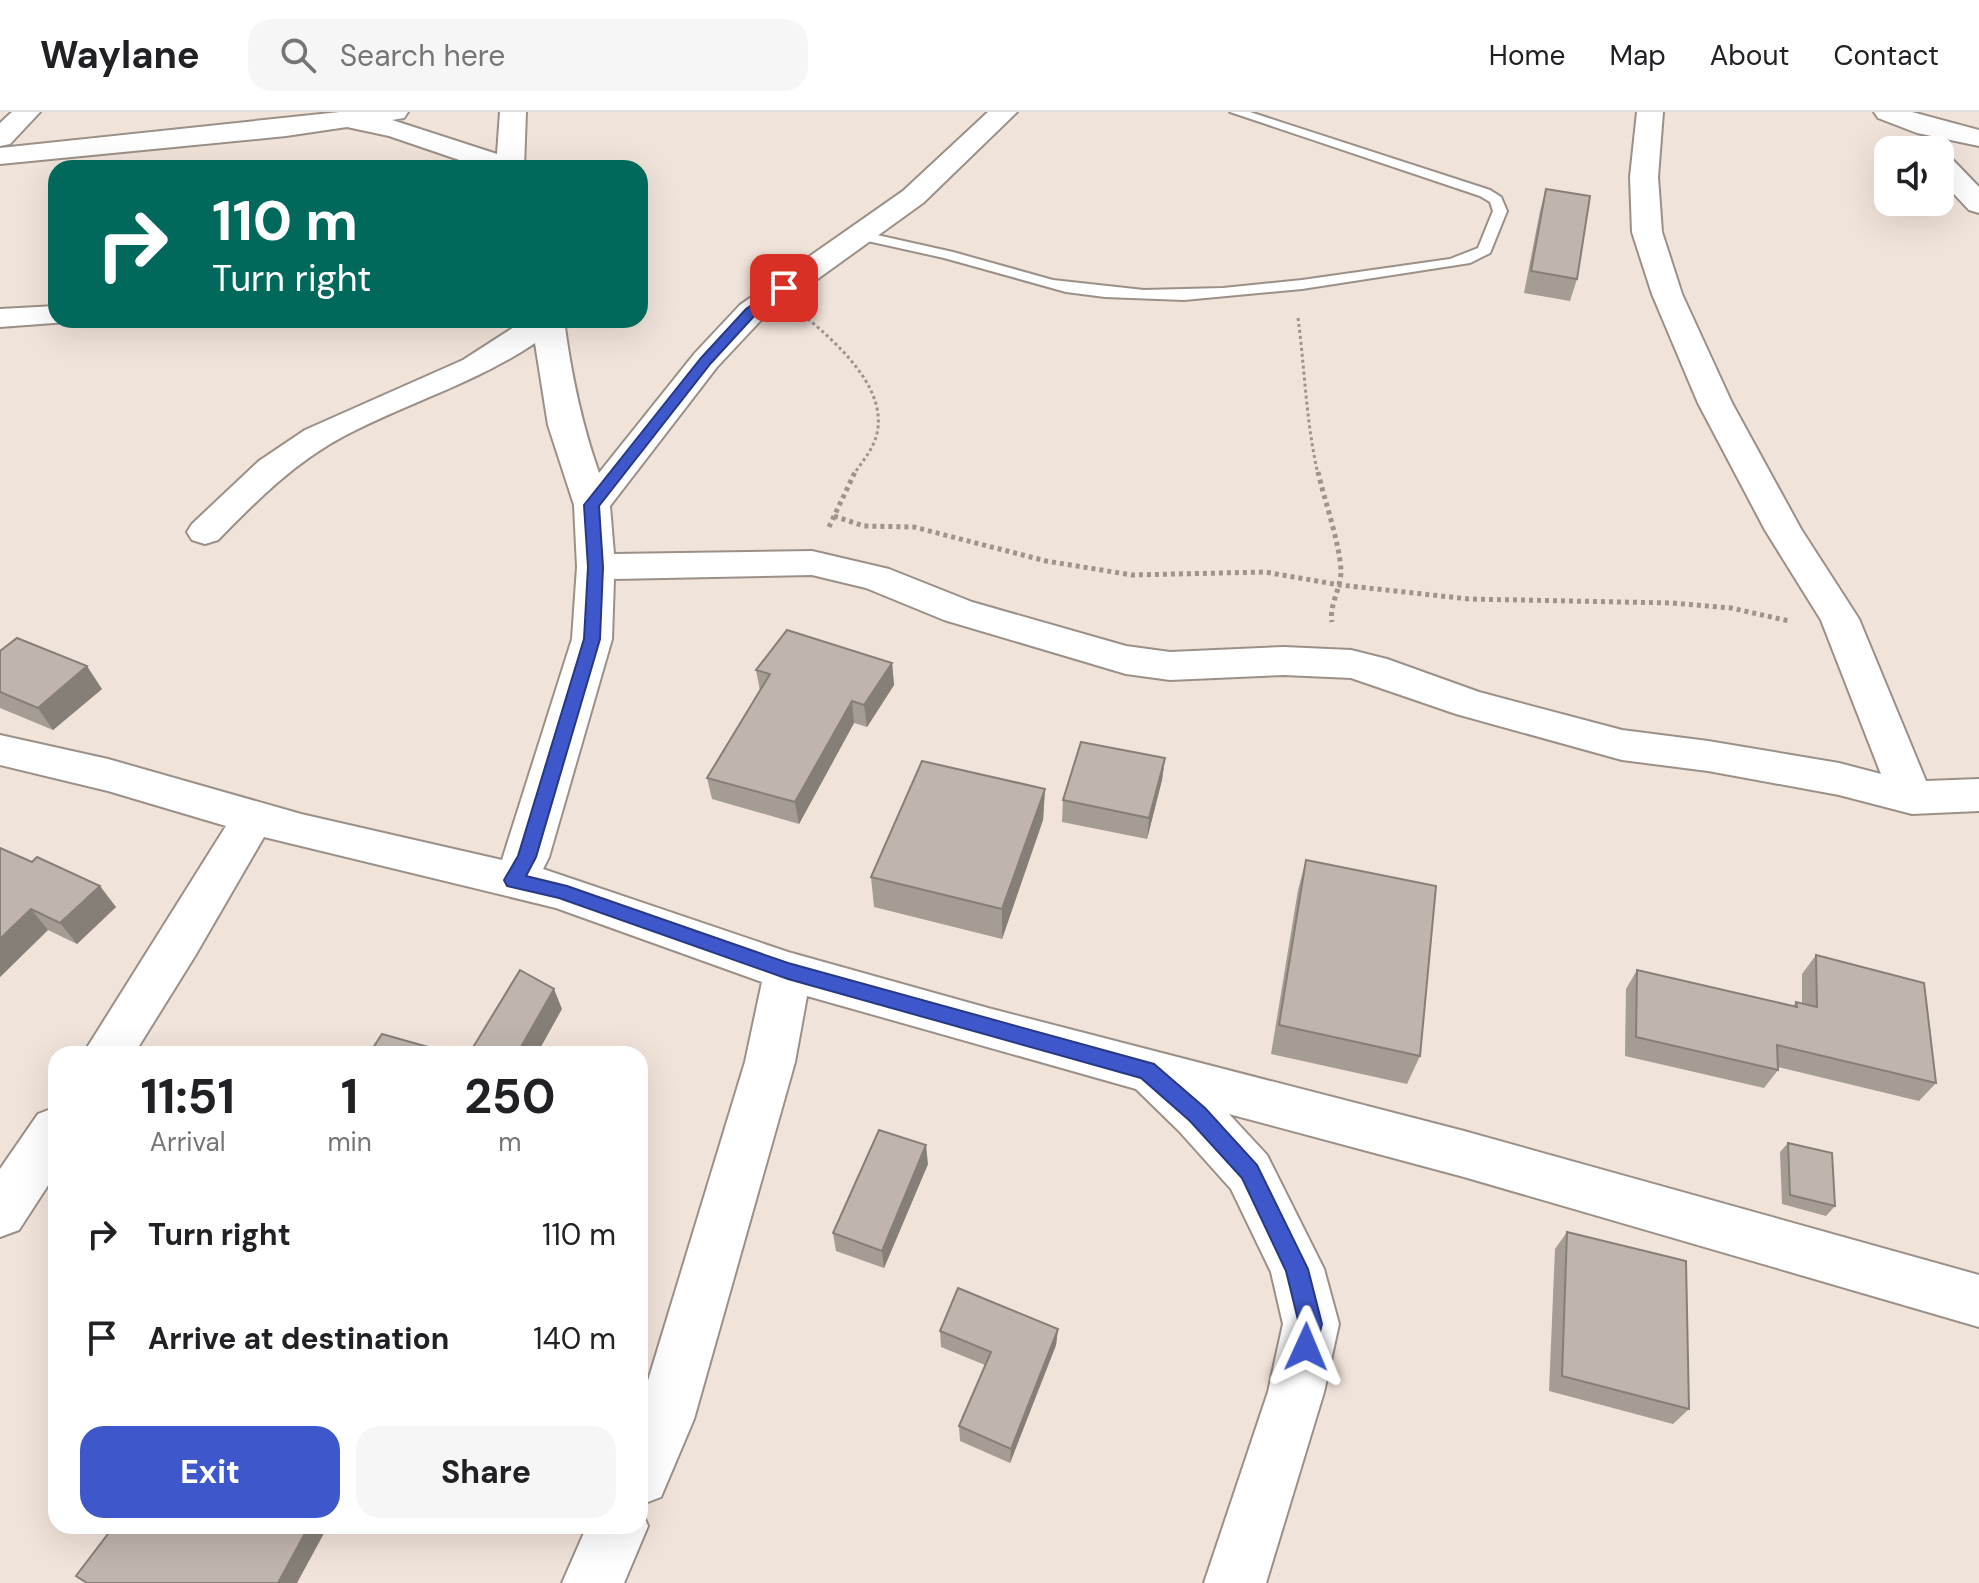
<!DOCTYPE html>
<html lang="en">
<head>
<meta charset="utf-8">
<style>
  :root { --surface:#fff; --page:#f6f6f6; --text:#202124; --muted:#757577; --line:#e0e0e0; --accent:#3e58cb }
  body { margin:0; font-family:"DM Sans",sans-serif; background:var(--page); color:var(--text); height:100vh; display:flex; flex-direction:column; font-size:30px; white-space:nowrap }
  * { box-sizing:border-box; margin:0 }
  p { font-size:26px; color:var(--muted) }
  .icon { flex:none; width:44px; height:44px; fill:none; stroke:currentColor; stroke-width:2; stroke-linecap:round; stroke-linejoin:round }
  .map { position:relative; flex:1; overflow:hidden }
  .drawer { position:absolute; left:48px; top:934px; width:600px; height:488px; display:flex; flex-direction:column; background:var(--surface); border-radius:24px; box-shadow:0 8px 32px #0002 }
  .drawer>* { flex:none }
  .guide { position:absolute; left:48px; top:48px; width:600px; height:168px; border-radius:24px; box-shadow:0 8px 32px #0002; background:#00695c; color:#fff; overflow:hidden }
  .fabs { position:absolute; left:1874px; top:24px; display:grid; gap:16px }
  .fabs a { display:grid; place-items:center; width:80px; height:80px; border-radius:16px; background:var(--surface); box-shadow:0 8px 32px #0002; font-size:40px }
  .pin { position:absolute; display:grid; place-items:center; width:68px; height:68px; color:#fff; margin:-34px; border-radius:16px; box-shadow:0 4px 12px #0006 }
  .me { position:absolute; width:88px; margin:-44px; rotate:1deg; stroke-linejoin:round; filter:drop-shadow(0 0 6px #0008) }
  .turn { display:flex; align-items:center; gap:28px; height:168px; padding:0 32px; font-size:36px }
  .turn .icon { width:104px; height:104px; stroke-width:2.5 }
  .turn b { display:block; font-size:56px; line-height:68px }
  .eta { display:flex; justify-content:space-evenly; align-items:center; height:136px; text-align:center }
  .eta b { font-size:48px; font-weight:700; line-height:56px }
  .primary-button { display:flex; gap:16px; margin-top:auto; padding:16px 32px }
  .primary-button a { flex:1; height:92px; border-radius:24px; background:var(--accent); color:#fff; font-size:32px; font-weight:700; line-height:92px; text-align:center }
  .primary-button a+a { background:var(--page); color:var(--text) }
  ul { padding:0; list-style:none }
  li { display:flex; align-items:center; gap:24px; height:104px; padding:0 32px }
  li div { flex:1 }
  li b { display:block; font-size:30px }
  li em { font-style:normal }
  header { display:flex; align-items:center; gap:48px; box-sizing:border-box; height:112px; padding:0 40px; background:var(--surface); border-bottom:2px solid var(--line) }
  header strong { font-size:38px }
  nav { display:flex; gap:44px; margin-inline-start:auto; font-size:28px }
  .search { width:560px; height:72px; background:var(--page); display:flex; align-items:center; gap:20px; box-sizing:border-box; padding:0 28px; border-radius:24px; color:var(--muted); font-size:30px }
  .map>svg:first-child { display:block }
  .lines { fill:none; stroke-linecap:round; stroke-linejoin:round }
  .lane-casing { stroke:#9b9088; stroke-width:4 }
  .street-casing { stroke:#9b9088; stroke-width:4 }
  .path-far1 { stroke:#9d948d; stroke-width:3; stroke-dasharray:3 3; stroke-linecap:butt }
  .path { stroke:#9d948d; stroke-width:5; stroke-dasharray:4 4; stroke-linecap:butt }
  .lane { fill:#fff; fill-rule:evenodd }
  .street { fill:#fff; fill-rule:evenodd }
  .wall { fill:#a59c94 }
  .shaded-wall { fill:#867f78 }
  .building { fill:#c0b5ac; stroke:#867f78; stroke-width:2 }
  .route { fill:#3e58cb; stroke:#283984; stroke-width:2 }
</style>
</head>
<body>
<header>
<strong>Waylane</strong>
<div class="search"><svg class="icon" aria-label="search" viewBox="0 0 24 24"><circle cx="10" cy="10" r="6"/><path d="M15 15l6 6"/></svg>Search here</div>
<nav><a>Home</a><a>Map</a><a>About</a><a>Contact</a></nav>
</header>
<div class="map">
<svg width="1979" height="1471" viewBox="0 0 1979 1471">
  <rect width="100%" height="100%" fill="#f0e3da"/>
  <g class="lines">
    <!-- lane casing -->
    <g class="lane-casing">
      <path id="lane" d="M1230,0H1250L1490,78L1501,85L1507,99L1490,141L1470,151L1302,177L1184,188L1105,185L1066,180L944,146L854,126L852,123L859,119L953,140L1053,168L1144,178L1223,176L1302,168L1450,147L1478,136L1493,99L1490,90L1480,84Z"/>
    </g>
    <!-- street casing -->
    <g class="street-casing">
      <path id="street" d="M12,0H40L10,32L0,34V11Z
        M340,0H408L404,6L392,8L497,42L500,0H526L524,56H483L389,24L347,15L286,24L0,52V36Z
        M988,0H1017L923,91L762,207L717,255L610,394L614,442L812,439L889,457L972,490L1126,534L1170,540L1284,535L1351,538L1387,547L1479,580L1622,618L1708,629L1839,651L1881,662L1821,508L1765,418L1698,291L1652,182L1632,120L1630,65L1637,0H1663L1658,65L1662,120L1682,182L1732,291L1801,417L1859,507L1926,669L1979,667V699L1912,702L1839,683L1708,659L1622,648L1456,602L1351,566L1284,563L1170,568L1126,562L944,508L866,476L812,463L614,467L612,527L549,745L543,757L788,840L988,896L1464,1019L1979,1163V1215L1464,1065L1229,1002L1267,1043L1324,1157L1339,1212L1324,1280L1266,1471H1204L1268,1280L1283,1212L1271,1160L1231,1077L1179,1019L1136,977L807,884L795,950L694,1307L661,1385L640,1393V1295L745,950L762,870L556,796L264,725L195,844L134,942H83L226,714L108,679L0,653V623L108,647L301,702L502,748L572,527L577,455L574,393L548,313L535,231C476,271 409,290 346,323C296,349 257,388 218,428L205,432L192,428L187,420L192,412L259,349L305,318L463,248L525,208H564C571,261 581,310 599,361L695,241L740,193L903,79Z
        M1874,0H1912L1979,18V34L1917,21L1878,6Z
        M1940,43L1950,45L1979,75V101L1969,98L1940,67Z
        M56,194V208L67,210L0,215V197Z
        M56,995V1061L19,1118L0,1125V1057L38,1002Z
        M640,1395L648,1414L624,1471H562L587,1414H640Z"/>
    </g>
    <!-- path-far1 -->
    <path class="path-far1" d="M1298,206C1305,258 1306,311 1318,362
      M808,207C839,233 890,279 876,325C872,339 861,351 854,362"/>
    <!-- path -->
    <path class="path" d="M1318,360C1324,387 1341,435 1341,461C1340,478 1329,494 1332,510
      M834,404L864,414L914,415L1046,449L1132,463L1265,460L1340,473L1469,487L1672,491L1731,496L1789,509
      M829,415L855,360"/>
    <!-- lane -->
    <use href="#lane" class="lane"/>
    <!-- street -->
    <use href="#street" class="street"/>
  </g>
  <!-- wall -->
  <path class="wall" d="M1546,77L1577,167L1570,189L1524,181L1540,99Z
    M0,539L102,577L53,618L0,596Z
    M892,551L894,573L867,615L854,611L799,712L712,687L707,666L760,579L756,558Z
    M1165,646L1162,668L1147,727L1062,710L1063,688Z
    M1045,677L1043,708L1002,827L874,795L871,765Z
    M0,736L116,795L77,832L48,818L0,865Z
    M1306,748L1420,944L1407,972L1271,942L1298,778Z
    M1816,843L1936,971L1919,989L1778,955V958L1764,976L1625,944L1626,877L1637,858L1793,894L1796,890L1802,892V862Z
    M1788,1031L1835,1094L1826,1104L1782,1092L1780,1040Z
    M928,1052L884,1156L836,1139L833,1121Z
    M1567,1120L1689,1297L1673,1312L1549,1279L1555,1137Z
    M1058,1217L1056,1233L1010,1351L960,1329L959,1314L985,1253L941,1235L940,1219Z"/>
  <!-- shaded-wall -->
  <path class="shaded-wall" d="M892,551L894,573L867,615L864,593Z
    M87,554L102,577L53,618L38,596Z
    M852,589L854,611L799,712L795,690Z
    M1165,646L1162,668L1147,727L1149,706Z
    M1045,677L1043,708L1002,827V797Z
    M100,774L116,795L77,832L60,811Z
    M31,797L48,818L0,865V827Z
    M554,877L562,897L537,942H517Z
    M926,1033L928,1052L884,1156L882,1139Z
    M1058,1217L1056,1233L1010,1351L1011,1337Z
    M309,1414H328L297,1471H278Z"/>
  <!-- building -->
  <path class="building" d="M1546,77L1590,84L1577,167L1531,159Z
    M787,518L892,551L864,593L852,589L795,690L707,666L770,562L756,558Z
    M17,526L87,554L38,596L0,580V539Z
    M1081,630L1165,646L1149,706L1063,688Z
    M922,649L1045,677L1002,797L871,765Z
    M0,736L32,750L37,745L100,774L60,811L31,797L0,827Z
    M1306,748L1436,774L1420,944L1279,913Z
    M1816,843L1924,871L1936,971L1777,933L1778,958L1636,925L1637,858L1797,895L1796,890L1817,895Z
    M520,858L554,877L517,942H469Z
    M382,922L453,942H369Z
    M879,1018L926,1033L882,1139L833,1121Z
    M1788,1031L1832,1041L1835,1094L1790,1083Z
    M1567,1120L1686,1149L1689,1297L1562,1264Z
    M958,1176L1058,1217L1011,1337L959,1314L991,1240L940,1219Z
    M114,1414H309L278,1471H87L76,1464Z"/>
  <!-- route -->
  <path class="route" d="M780,174L791,176L755,203L711,251L599,394L603,455L600,527L536,745L526,764L567,774L788,851L1154,952L1205,996L1257,1053L1308,1157L1322,1212L1314,1243L1306,1246L1298,1243L1294,1235L1299,1212L1286,1159L1242,1066L1190,1009L1141,966L788,867L559,786L507,774L504,768L518,744L584,527L588,455L584,393L701,246L746,197Z"/>
</svg>
<div class="fabs">
<a><svg class="icon" aria-label="sound" viewBox="0 0 24 24"><path d="M4 9h4l5-4v14l-5-4H4zM17 9q2 3 0 6"/></svg></a>
</div>
<div class="pin" style="left:784px;top:176px;background:#d93025"><svg class="icon" aria-label="arrive" viewBox="0 0 24 24"><path d="M6 21V4h12l-3 4 3 4H6"/></svg></div>
<svg class="me" style="left:1306px;top:1235px" viewBox="-20 -20 40 40"><path d="M0-17L14 15 0 8-14 15z" fill="#3e58cb" stroke="#fff" stroke-width="4"/></svg>
<div class="guide">
<div class="turn"><svg class="icon" aria-label="right" viewBox="0 0 24 24"><path d="M7 20v-9h11M14 6l5 5-5 5"/></svg><div><b>110 m</b>Turn right</div></div>
</div>
<section class="drawer">
<div class="eta">
<div><b>11:51</b><p>Arrival</p></div>
<div><b>1</b><p>min</p></div>
<div><b>250</b><p>m</p></div>
</div>
<ul>
<li><svg class="icon" aria-label="right" viewBox="0 0 24 24"><path d="M7 20v-9h11M14 6l5 5-5 5"/></svg><div><b>Turn right</b></div><em>110 m</em></li>
<li><svg class="icon" aria-label="arrive" viewBox="0 0 24 24"><path d="M6 21V4h12l-3 4 3 4H6"/></svg><div><b>Arrive at destination</b></div><em>140 m</em></li>
</ul>
<div class="primary-button"><a>Exit</a><a>Share</a></div>
</section>
</div>
</body>
</html>
